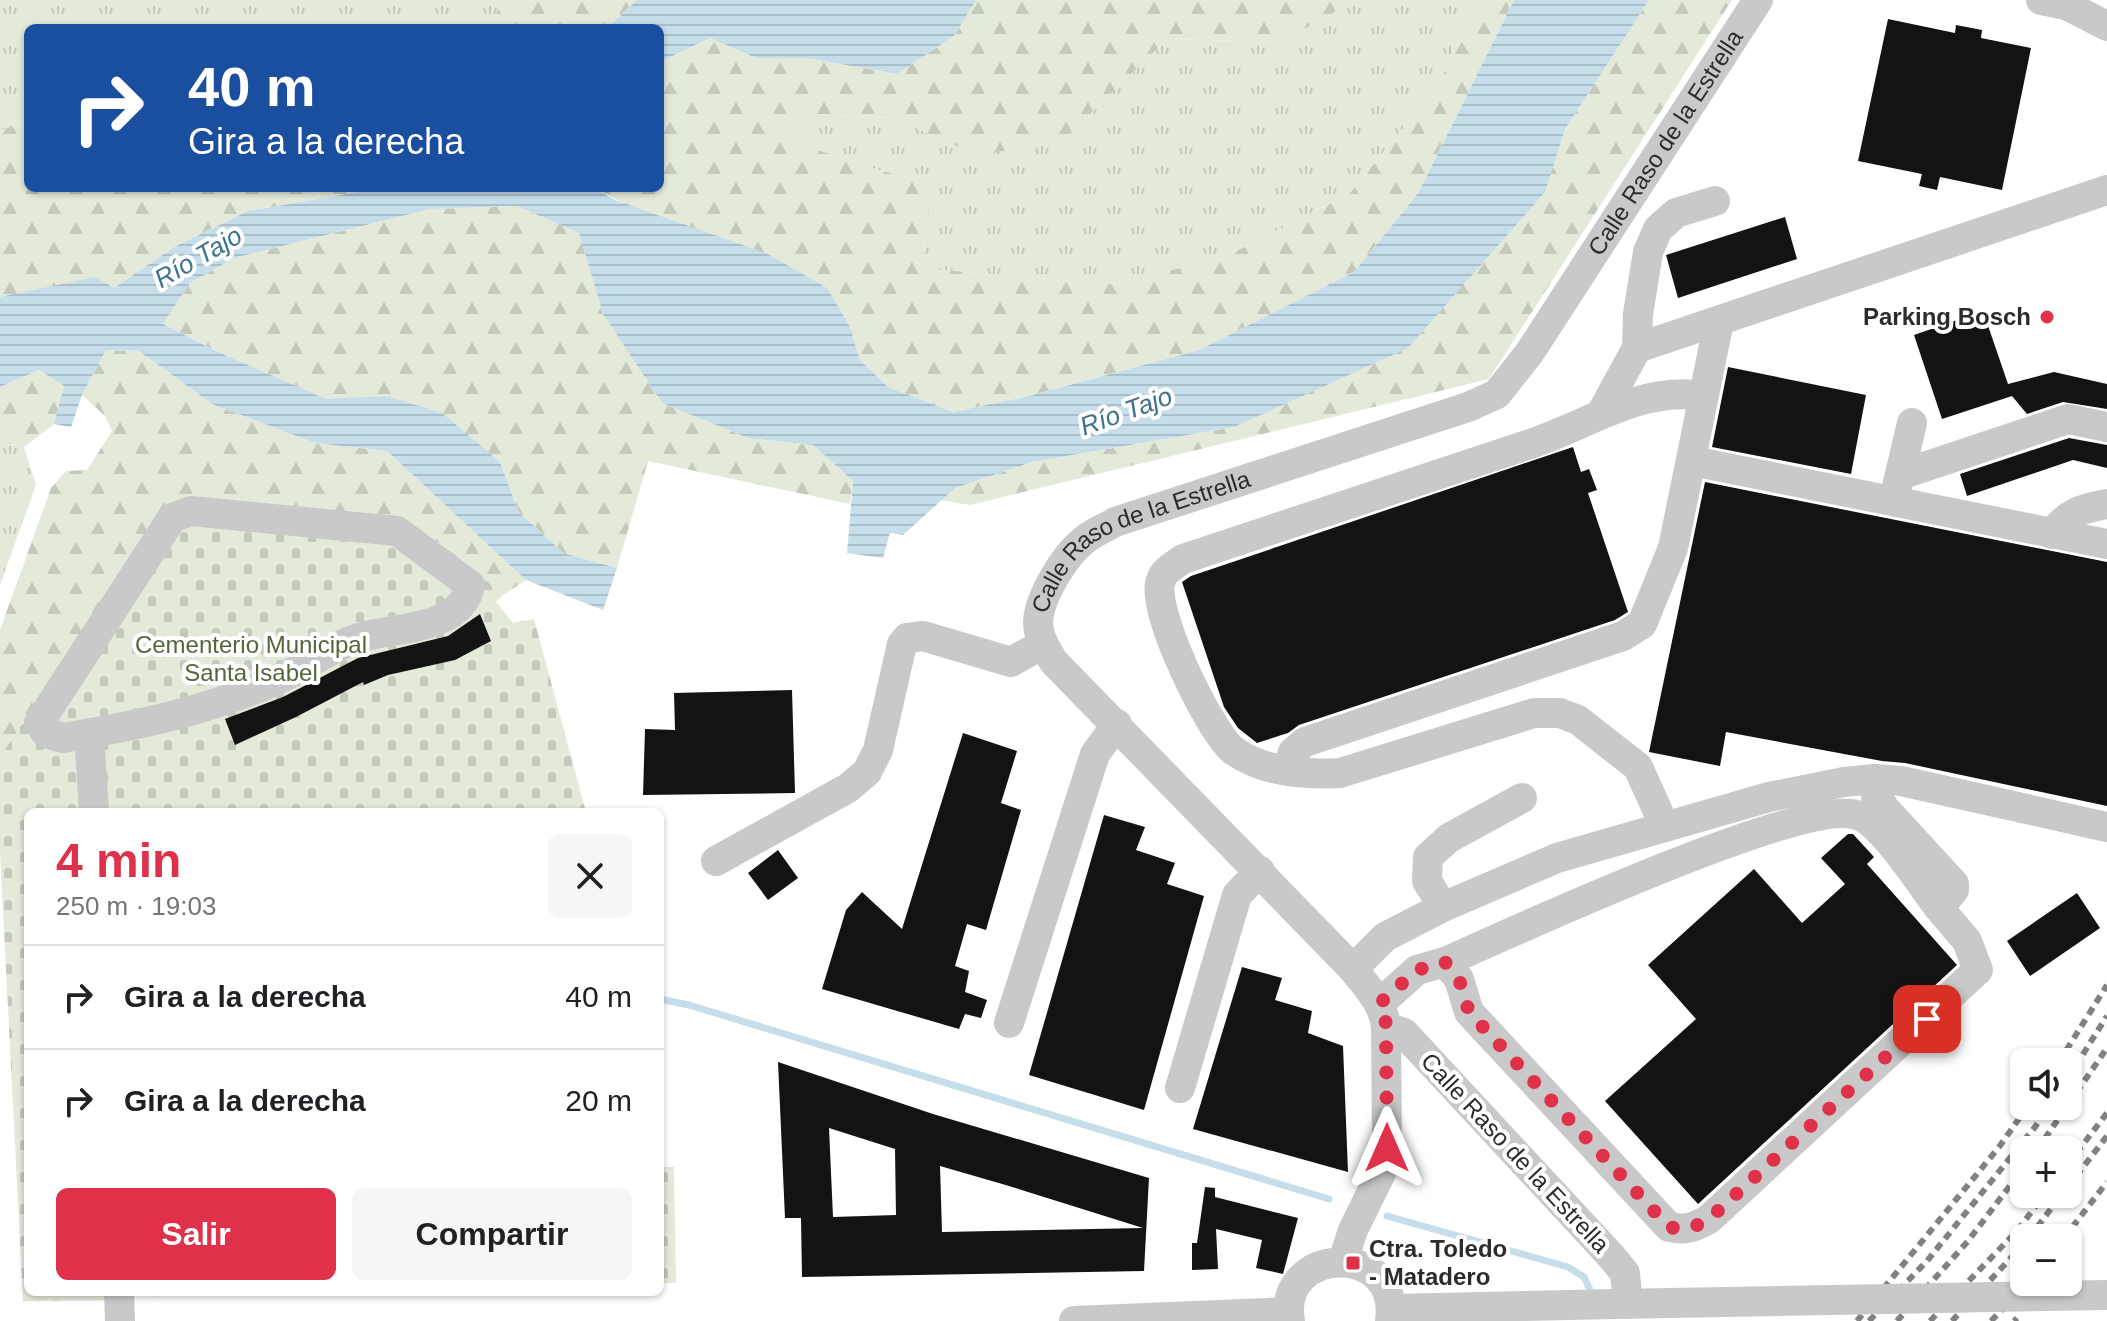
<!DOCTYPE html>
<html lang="es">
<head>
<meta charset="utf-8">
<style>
  :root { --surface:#fff; --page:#f6f6f6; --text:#202124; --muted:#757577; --line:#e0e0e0; --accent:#e0314b }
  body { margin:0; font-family:Helvetica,sans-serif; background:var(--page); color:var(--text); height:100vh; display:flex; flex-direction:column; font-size:30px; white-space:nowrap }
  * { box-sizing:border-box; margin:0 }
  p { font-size:26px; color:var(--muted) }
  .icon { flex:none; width:44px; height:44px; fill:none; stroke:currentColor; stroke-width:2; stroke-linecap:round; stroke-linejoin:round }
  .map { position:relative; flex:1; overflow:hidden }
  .panel { position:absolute; left:24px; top:808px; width:640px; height:488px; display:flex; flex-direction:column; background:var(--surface); border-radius:12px; box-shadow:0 2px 6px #0004 }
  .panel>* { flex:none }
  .top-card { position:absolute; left:24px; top:24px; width:640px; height:168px; border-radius:12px; box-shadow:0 2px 6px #0004; background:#1a4fa0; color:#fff; overflow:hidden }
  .tools { position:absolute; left:2010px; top:1048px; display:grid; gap:16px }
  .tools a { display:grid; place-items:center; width:72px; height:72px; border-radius:12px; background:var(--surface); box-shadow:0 2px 6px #0004; font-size:40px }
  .pin { position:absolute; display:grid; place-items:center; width:68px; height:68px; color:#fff; margin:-34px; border-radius:16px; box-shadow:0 4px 12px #0006 }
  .me { position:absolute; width:88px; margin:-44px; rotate:0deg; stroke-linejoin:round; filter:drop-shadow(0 0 6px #0008) }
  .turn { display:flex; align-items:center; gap:28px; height:168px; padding:0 32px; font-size:36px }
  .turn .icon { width:104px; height:104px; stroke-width:2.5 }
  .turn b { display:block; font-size:56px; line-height:68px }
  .round { display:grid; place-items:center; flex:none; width:84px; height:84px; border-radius:12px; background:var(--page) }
  .head { display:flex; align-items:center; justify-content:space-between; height:136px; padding:0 32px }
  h1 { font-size:48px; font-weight:800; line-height:60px; color:var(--accent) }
  .action { display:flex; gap:16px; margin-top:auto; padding:16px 32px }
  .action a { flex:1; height:92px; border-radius:12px; background:var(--accent); color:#fff; font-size:32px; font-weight:800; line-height:92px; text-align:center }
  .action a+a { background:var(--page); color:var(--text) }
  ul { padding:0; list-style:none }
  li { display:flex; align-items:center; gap:24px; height:104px; padding:0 32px; border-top:2px solid var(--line) }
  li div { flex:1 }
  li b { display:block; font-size:30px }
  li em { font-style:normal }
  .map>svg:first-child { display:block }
  .grass { fill:url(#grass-tufts) }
  .forest { fill:url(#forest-firs) }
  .cemetery { fill:url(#cemetery-stones) }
  .water { fill:url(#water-rules) }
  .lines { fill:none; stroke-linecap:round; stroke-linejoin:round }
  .stream { stroke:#c6deea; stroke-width:7 }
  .building { fill:#131313; fill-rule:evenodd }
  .minor { stroke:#c9c9c9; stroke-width:30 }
  .rail { stroke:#818181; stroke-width:6; stroke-dasharray:8 6; stroke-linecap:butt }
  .minor-bridge { stroke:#c9c9c9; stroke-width:30 }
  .route { stroke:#e0314b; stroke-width:14; stroke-dasharray:0 25.2 }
  .poi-dot { fill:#e0314b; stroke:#fff; stroke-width:3 }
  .labels { text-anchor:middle; stroke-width:8; stroke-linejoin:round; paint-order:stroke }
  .street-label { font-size:24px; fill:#2c2c2c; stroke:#fff }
  .poi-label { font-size:24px; font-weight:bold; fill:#2c2c2c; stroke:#fff; text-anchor:end }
  .park-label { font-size:24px; fill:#53663b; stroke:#fff }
  .water-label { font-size:26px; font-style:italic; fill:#3d738c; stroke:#fff }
</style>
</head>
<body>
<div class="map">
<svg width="2107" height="1321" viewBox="0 0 2107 1321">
  <defs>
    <pattern id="grass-tufts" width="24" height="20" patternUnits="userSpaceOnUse" patternTransform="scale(2)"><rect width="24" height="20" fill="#e4eada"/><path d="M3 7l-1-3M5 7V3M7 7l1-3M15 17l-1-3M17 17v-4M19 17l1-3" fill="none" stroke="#c4c9bb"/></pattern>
    <pattern id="forest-firs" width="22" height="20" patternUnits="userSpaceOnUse" patternTransform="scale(2)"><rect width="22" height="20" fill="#e4eada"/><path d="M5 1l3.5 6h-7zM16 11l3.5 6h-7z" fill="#c4c9bb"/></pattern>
    <pattern id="cemetery-stones" width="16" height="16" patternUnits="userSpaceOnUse" patternTransform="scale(2)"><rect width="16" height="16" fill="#e4eada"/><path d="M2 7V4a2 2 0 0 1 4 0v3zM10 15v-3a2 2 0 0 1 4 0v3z" fill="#c4c9bb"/></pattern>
    <pattern id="water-rules" width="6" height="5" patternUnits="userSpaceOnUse" patternTransform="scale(2)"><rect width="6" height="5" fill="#c6deea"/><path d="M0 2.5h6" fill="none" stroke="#aabfc9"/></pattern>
  </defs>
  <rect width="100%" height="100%" fill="#fff"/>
  <!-- grass -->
  <path class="grass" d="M0,0H501L491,28H28V120L0,131Z
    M1357,0H1477L1438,86L1349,194L1221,259L1109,284L919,268L929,222L788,141L790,113L894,118L978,156L1064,139L1167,39L1280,42Z
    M0,442L24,447L36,485L0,585Z"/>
  <!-- forest -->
  <path class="forest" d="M501,0H637L607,28H491Z
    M976,0H1357L1280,42L1167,39L1064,139L978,156L894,118L790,113L789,141L927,185L929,222L919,268L1109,284L1221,259L1349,194L1438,86L1477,0H1514L1419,192L1354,272L1199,350L1029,396L953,412L888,387L860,360L849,325L595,188H660V62L710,38L756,58H806L897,74L954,36Z
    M1649,0H1732L1489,379L970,505L939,500L955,488L1032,462L1234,427L1544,192L1565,129Z
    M28,120V188H367L358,192L248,211L174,247L114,288L0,297V131Z
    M517,206L579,233L603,314L662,403L748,438L813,445L853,481L850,504L648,461L617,568L563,553L518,511L500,462L386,396L326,400L218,352L163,324L190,283L234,258L430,209Z
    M106,350L139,351L212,404L315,443L387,451L526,580L503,595L415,521L0,757V630L51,488L66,471L87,470L112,431L105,416L82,395Z
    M39,370L64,386L54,424L24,447L0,442V387Z"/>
  <!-- cemetery -->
  <path class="cemetery" d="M174,496L415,521L503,595L496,602L513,623L534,619L586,812H28V1292H130L127,1300L23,1301L0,852V757Z
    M660,1167H674L676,1283H660Z"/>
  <!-- water -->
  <path class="water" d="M637,0H976L954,36L897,74L806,58H756L710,38L660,62V28H607Z
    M1514,0H1649L1565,129L1545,192L1408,348L1234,427L1032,462L955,488L903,535L890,533L883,558L847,553L853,481L813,445L748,438L662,403L603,314L579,233L517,206L430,209L234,258L190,283L163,324L218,352L326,399L386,396L442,413L500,462L518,511L563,553L617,568L603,610L526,580L387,451L315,443L212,404L139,351L106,350L82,395L71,427L54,424L64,386L39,370L0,387V297L95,277L114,288L174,247L248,211L358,192L367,188H594L615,200L768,254L827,288L849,325L860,360L888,387L953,412L1029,396L1199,350L1354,272L1419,192Z"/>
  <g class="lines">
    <!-- stream -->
    <path class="stream" d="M660,999L689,1005L1329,1199
      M1387,1216L1568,1267L1584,1277L1591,1292
      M157,1293V1292"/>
  </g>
  <!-- building -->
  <path class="building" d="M1888,19L1955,33L1956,25L1982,30L1981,38L2031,48L2002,190L1940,177L1937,190L1919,186L1922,174L1858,161Z
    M1785,217L1797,259L1678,298L1666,255Z
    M1983,311L2008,384L2054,372L2107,384V409L2063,402L2027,414L2012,396L1942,419L1914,335Z
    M1728,367L1866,395L1851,474L1712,447Z
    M2069,438L2107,445V468L2073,460L1967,496L1960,474Z
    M1573,447L1581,472L1589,469L1597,490L1588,493L1628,612L1615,620L1299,725L1288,733L1257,743L1238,728L1224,707L1182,582L1191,576Z
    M1705,482L2107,562V806L1905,763L1882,761L1726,732L1720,766L1649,752Z
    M480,614L491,641L455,660L388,675L364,685L363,682L296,717L235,745L225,719L283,697L358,658L448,636Z
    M792,690L795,793L643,795L645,729L675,730L674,693Z
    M963,733L1017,751L1001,803L1021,810L986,930L967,924L955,966L969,971L965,992L987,1000L981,1018L965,1014L959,1029L822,989L846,910L862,892L902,929Z
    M1104,815L1145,827L1136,850L1175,863L1167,884L1204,896L1144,1110L1029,1075Z
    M1848,834H1853L1874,857L1867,864L1957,965L1698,1204L1605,1101L1696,1019L1648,965L1754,869L1802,923L1845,884L1821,858Z
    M778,850L798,878L768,900L748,873Z
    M2077,893L2100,928L2030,976L2007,941Z
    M1242,967L1282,978L1275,1000L1312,1011L1308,1033L1343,1046L1348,1172L1193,1129Z
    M778,1062L933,1114L1149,1178L1144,1271L802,1277L801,1218H785ZM829,1128L895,1149L896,1215L833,1217ZM940,1166L1009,1186L1143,1228L942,1232Z
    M1205,1187L1215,1188V1197L1298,1218L1283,1274L1256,1268L1262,1240L1216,1229L1218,1269L1192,1270V1243H1197Z"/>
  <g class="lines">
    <!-- minor -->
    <g class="minor">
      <path d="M2041,0L2066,5L2107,26"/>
      <path d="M1637,348L2107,190"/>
      <path d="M1602,412L1637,348L1638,314L1648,252L1658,229L1676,213L1715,201"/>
      <path d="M1692,461L2107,544"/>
      <path d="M1900,475L2068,419L2107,427"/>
      <path d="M1896,491L1912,423"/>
      <path d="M191,511L397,531L470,585C462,630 397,627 362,637C332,646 304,668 275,681C207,711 135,726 63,738L46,733L39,723L172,518Z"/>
      <path d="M2052,534C2068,512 2081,509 2107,504"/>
      <path d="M89,733L94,812"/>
      <path d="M1287,770L1293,752L1305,742L1623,636L1642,624L1673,548L1719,321"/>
      <path d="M1665,827L1638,767L1578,720L1560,713H1534L1340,773C1306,775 1264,772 1234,751C1210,733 1149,607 1161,580C1164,570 1175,565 1183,559C1299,521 1415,483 1530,444C1586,426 1642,385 1703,396"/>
      <path d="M716,861L848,788L867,772L878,750L902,644L907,638L923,636L1011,662L1043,644"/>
      <path d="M1443,907L1427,881L1428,857L1449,838L1522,798"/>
      <path d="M1445,962L1459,979L1469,1012L1669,1227C1686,1231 1695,1227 1709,1219L1978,970L1967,941L1939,908"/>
      <path d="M1353,969L1385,937L1443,907L1557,858L1769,797L1844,782L1875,779L1901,781L2107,827"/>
      <path d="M1379,1004L1417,970L1445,962C1508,934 1810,794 1860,816C1885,827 1921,885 1939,908L1954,890V884L1886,810L1876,796L1875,779"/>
      <path d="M1009,1023L1095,754L1117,724"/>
      <path d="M1180,1088L1237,895L1260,871"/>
      <path d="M1343,1261L1353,1230L1382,1171L1387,1148L1386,1027"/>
      <path d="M119,1292L120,1321"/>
      <path id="s1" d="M1628,1304L1625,1273L1611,1256L1404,1033L1386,1027C1384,1004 1367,987 1353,969L1054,662C1047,651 1038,637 1038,622C1039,598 1064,556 1083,541C1092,533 1105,528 1115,522L1468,407L1497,394L1530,352L1758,0"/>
      <path d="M1391,1309L1614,1304"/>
      <path d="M1074,1321L1289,1312"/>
      <path d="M1290,1321C1276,1246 1401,1240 1390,1321"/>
    </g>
    <!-- rail -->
    <path class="rail" d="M2059,1062L2107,985
      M2068,1078L2107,1016
      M2037,1150L2107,1048
      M2068,1164L2107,1113
      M2068,1187L2107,1136
      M2029,1238L2062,1194
      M2064,1238L2107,1182
      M1857,1321L1999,1147L2028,1106
      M1869,1321L1927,1261L2035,1127L2049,1106
      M1897,1321L1968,1241L2024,1167
      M1930,1321L2017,1231L2045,1194
      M1952,1321L2024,1244
      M1991,1321L2029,1282
      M2014,1321L2017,1318"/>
    <!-- minor-bridge -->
    <path class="minor-bridge" d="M1614,1304L2107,1295"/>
  </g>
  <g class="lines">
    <!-- route -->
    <path class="route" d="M1387,1148L1386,1027L1385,1014L1379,1004L1417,970L1445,962L1459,979L1469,1012L1669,1227C1686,1231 1695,1227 1709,1219L1927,1019"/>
  </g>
  <!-- markers -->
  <g class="poi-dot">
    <circle cx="2047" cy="317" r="8"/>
    <rect x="1345" y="1255" width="16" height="16" rx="4"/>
  </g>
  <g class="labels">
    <!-- street labels -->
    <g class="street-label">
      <text dy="8" stroke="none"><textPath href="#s1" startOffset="1754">Calle Raso de la Estrella</textPath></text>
      <text dy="8" stroke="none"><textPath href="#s1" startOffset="1058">Calle Raso de la Estrella</textPath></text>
      <text transform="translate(1515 1153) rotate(47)" y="8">Calle Raso de la Estrella</text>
    </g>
    <!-- poi labels -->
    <g class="poi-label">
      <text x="2031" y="325">Parking Bosch</text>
      <text x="1369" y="1257" text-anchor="start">Ctra. Toledo<tspan x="1369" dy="28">- Matadero</tspan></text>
    </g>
    <!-- park labels -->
    <g class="park-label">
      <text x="251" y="653">Cementerio Municipal<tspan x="251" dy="28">Santa Isabel</tspan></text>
    </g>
    <!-- water labels -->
    <g class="water-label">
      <text transform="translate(198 257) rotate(-30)" y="9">Río Tajo</text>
      <text transform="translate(1126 411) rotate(-20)" y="9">Río Tajo</text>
    </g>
  </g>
</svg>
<div class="tools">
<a><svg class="icon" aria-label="sound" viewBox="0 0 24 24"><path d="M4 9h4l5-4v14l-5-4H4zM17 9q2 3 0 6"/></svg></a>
<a>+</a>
<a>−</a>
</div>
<div class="pin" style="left:1927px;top:1019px;background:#d93025"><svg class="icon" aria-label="arrive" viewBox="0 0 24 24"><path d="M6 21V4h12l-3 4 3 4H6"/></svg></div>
<svg class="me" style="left:1387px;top:1148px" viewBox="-20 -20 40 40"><path d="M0-17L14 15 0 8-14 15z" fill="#e0314b" stroke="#fff" stroke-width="4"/></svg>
<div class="top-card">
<div class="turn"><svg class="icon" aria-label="right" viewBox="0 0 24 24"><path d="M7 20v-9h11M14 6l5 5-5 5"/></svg><div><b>40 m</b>Gira a la derecha</div></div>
</div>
<section class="panel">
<div class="head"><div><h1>4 min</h1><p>250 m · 19:03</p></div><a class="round"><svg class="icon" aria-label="close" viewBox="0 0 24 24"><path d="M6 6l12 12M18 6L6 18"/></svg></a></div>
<ul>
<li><svg class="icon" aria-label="right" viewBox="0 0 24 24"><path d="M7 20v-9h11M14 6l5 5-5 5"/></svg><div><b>Gira a la derecha</b></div><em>40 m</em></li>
<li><svg class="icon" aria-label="right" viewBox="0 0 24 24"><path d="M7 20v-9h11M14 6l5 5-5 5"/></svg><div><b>Gira a la derecha</b></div><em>20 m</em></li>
</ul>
<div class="action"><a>Salir</a><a>Compartir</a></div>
</section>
</div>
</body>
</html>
